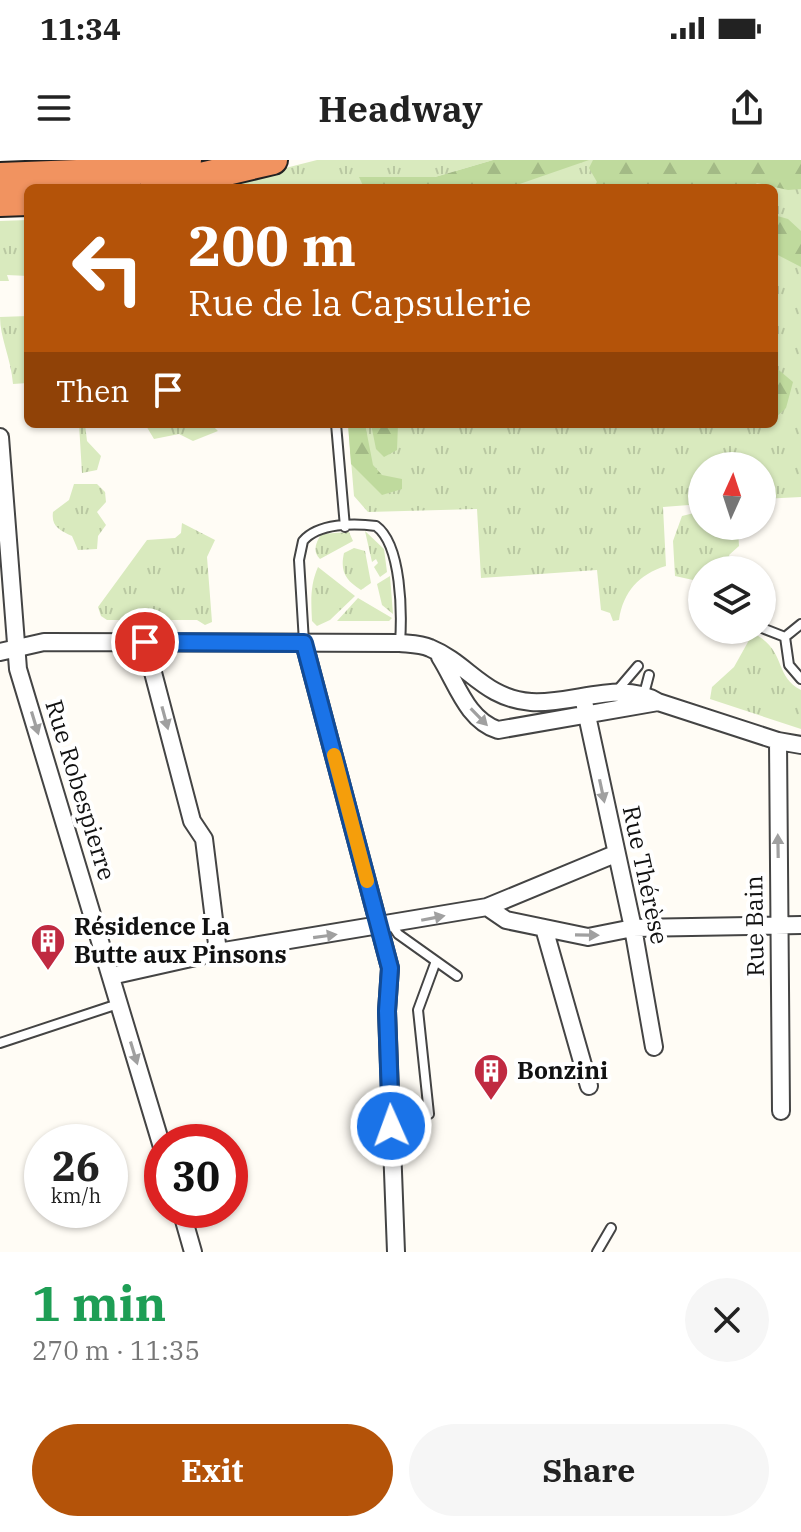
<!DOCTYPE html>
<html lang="en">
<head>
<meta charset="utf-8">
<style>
  :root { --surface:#fff; --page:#f6f6f6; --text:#222; --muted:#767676; --accent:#b45309 }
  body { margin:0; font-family:"IBM Plex Serif",serif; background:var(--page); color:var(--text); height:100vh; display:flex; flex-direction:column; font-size:30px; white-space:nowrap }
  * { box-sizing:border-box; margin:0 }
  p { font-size:26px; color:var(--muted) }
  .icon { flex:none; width:44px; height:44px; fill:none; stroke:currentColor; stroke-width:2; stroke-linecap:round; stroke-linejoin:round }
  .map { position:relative; height:1092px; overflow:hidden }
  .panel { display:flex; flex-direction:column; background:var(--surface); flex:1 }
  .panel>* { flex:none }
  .top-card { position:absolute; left:24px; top:24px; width:754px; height:244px; border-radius:12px; box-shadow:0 2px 6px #0004; background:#b45309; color:#fff; overflow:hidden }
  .needle { width:52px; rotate:3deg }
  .controls { position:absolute; left:688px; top:292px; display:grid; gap:16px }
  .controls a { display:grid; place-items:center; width:88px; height:88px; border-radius:50%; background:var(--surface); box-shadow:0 2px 6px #0004; font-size:40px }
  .speed { position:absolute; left:24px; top:964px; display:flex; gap:16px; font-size:40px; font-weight:700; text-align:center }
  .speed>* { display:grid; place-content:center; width:104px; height:104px; border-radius:50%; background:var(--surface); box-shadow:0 2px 6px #0004; line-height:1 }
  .speed small { font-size:20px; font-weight:400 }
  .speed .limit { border:12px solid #d22; background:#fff; color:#111 }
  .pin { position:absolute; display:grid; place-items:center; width:68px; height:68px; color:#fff; margin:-34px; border:4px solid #fff; border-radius:50%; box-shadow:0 2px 8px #0007 }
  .me { position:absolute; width:88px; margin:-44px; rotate:358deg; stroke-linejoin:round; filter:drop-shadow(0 0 6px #0008) }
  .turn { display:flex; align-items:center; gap:28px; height:168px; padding:0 32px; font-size:36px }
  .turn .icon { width:104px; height:104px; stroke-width:2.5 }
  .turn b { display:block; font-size:56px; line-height:68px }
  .then { display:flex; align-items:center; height:76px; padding:0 32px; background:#0003; gap:16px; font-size:30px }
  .round { display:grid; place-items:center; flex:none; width:84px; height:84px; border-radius:42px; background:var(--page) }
  .head { display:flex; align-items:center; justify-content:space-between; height:136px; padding:0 32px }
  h1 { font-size:48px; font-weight:700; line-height:60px; color:#1e9e55 }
  .button { display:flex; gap:16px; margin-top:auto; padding:16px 32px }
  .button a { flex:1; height:92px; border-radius:48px; background:var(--accent); color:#fff; font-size:32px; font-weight:700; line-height:92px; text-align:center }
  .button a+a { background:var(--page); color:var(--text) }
  .status { display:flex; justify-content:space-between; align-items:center; height:56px; padding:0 40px; background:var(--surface); direction:ltr }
  .status svg { height:22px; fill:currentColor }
  header { display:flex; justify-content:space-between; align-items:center; height:104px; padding:0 32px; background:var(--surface); font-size:36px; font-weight:700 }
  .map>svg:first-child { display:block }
  .grass { fill:url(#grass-tufts) }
  .forest { fill:url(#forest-firs) }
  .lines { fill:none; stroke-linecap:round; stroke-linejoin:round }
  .service-casing { stroke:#444; stroke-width:12 }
  .minor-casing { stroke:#444; stroke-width:20 }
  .motorway-casing { stroke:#222; stroke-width:32 }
  .service { stroke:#fff; stroke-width:8 }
  .minor { stroke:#fff; stroke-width:16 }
  .motorway { stroke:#f19360; stroke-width:28 }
  .oneway { fill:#a0a0a0 }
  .route-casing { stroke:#114b97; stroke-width:20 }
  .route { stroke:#1a73e8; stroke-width:14 }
  .slow { stroke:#f59e0b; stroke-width:14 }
  .labels { text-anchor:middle; stroke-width:8; stroke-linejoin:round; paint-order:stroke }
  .street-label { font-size:24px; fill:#111; stroke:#fff }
  .poi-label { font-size:24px; font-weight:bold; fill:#111; stroke:#fff; text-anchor:start }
</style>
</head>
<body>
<div class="status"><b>11:34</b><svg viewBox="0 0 49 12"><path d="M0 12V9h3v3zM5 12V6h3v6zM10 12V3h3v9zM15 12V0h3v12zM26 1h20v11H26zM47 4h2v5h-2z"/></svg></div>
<header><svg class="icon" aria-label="menu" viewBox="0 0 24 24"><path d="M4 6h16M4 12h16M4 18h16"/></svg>Headway<svg class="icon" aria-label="share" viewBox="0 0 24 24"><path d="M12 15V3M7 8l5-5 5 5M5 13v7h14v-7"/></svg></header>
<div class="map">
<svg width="801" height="1092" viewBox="0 0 801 1092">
  <defs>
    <pattern id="grass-tufts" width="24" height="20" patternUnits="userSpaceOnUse" patternTransform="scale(2)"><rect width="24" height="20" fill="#d9eabe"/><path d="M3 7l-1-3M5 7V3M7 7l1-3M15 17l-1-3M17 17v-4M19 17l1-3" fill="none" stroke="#b9c8a2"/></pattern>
    <pattern id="forest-firs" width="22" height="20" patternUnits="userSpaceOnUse" patternTransform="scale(2)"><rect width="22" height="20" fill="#bfda9d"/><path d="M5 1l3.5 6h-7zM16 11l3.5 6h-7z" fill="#a3ba86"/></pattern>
  </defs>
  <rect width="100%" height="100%" fill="#fffcf5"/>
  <!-- grass -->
  <path class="grass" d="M317,0H493L435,17H360L364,28H206Z
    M563,0H801V337L762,339V306H702V344L663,347L666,406C639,414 623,432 619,460L613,461L610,453L601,450L597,410L481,418L477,349L368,352L354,336L348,264H774V28H490Z
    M28,60V116L7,115L9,121H0V61Z
    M28,156V223L13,224C11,198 0,178 0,157Z
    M79,264H85L87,281L101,296L97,310L82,313Z
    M145,264H153L154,268L211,264L218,271L193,281L179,274L154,279Z
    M74,324H97L105,332L106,342L97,352L106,365L98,376L97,389L78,390L72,376C60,370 51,367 53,352L69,340Z
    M702,351V366L738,369L739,386L729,395L734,410H702V422L675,416L673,381L682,356Z
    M182,363L215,380L207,397L212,462L205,465L197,460H107L101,456L98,447L147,380L175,378L181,373Z
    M365,371L384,389L387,412L380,417L374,407L378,403L376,399L372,402Z
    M349,372L353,381L320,399C312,391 316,383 321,374Z
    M354,388L365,391L371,423L361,430C345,420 340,411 344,393Z
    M318,407L355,436L330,460L317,466L312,461C311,442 310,425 318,407Z
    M390,416L393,454L382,445L377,424Z
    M358,438L392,458L389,461H337Z
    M753,473C787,490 773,515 801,530V569L710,539L712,527L734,507Z"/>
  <!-- forest -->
  <path class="forest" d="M493,0H589L508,28H364L359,17H435Z
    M593,0H801V29L788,30L757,23L750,28H593L597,22L589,8Z
    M774,55L788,59L801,71V107L774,93Z
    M774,206L793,222L786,248L774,259Z
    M348,264H365L373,305L382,315L402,319V329L382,335L351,304Z
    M371,264H398L397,290L384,297L376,289Z"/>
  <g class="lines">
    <!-- service casing -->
    <g class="service-casing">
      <path id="service" d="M336,264L345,367
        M801,464L785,477L789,505L801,519
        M762,468L785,477
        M304,482L299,400L303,381C318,363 354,363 376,366C402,385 402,454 400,483
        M615,533L638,506
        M644,534L649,515
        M392,765L398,774L457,816
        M0,883L118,844
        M429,954L418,850L436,801
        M597,1092L611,1068"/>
    </g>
    <!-- minor casing -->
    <g class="minor-casing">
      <path id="minor" d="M0,277L18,509L162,987
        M145,482L192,661L204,679L218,792
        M304,483L390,808L387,851L396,1092
        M0,492L44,482L400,483C409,484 421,484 430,488C469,504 483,538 531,542C573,545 621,519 658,542L778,581L801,585
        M440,497C457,524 467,560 498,570L658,542
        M583,537L633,768L654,887
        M778,581L781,951
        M487,747L506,760L588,777L633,768L801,765
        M544,768L589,926
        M111,816L218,792L487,747L615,694
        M181,1050L193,1092"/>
    </g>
    <!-- motorway casing -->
    <g class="motorway-casing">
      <path id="motorway" d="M0,17L128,12L187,0
        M154,28L273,0
        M0,42L28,41"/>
    </g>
    <!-- service -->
    <use href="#service" class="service"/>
    <!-- minor -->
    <use href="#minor" class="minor"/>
    <!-- motorway -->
    <use href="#motorway" class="motorway"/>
  </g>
  <!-- one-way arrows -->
  <defs><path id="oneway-solid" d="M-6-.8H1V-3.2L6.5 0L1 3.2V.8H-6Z" transform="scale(2)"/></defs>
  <g class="oneway">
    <use href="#oneway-solid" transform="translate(479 557) rotate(46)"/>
    <use href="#oneway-solid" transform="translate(165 558) rotate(75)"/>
    <use href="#oneway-solid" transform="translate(35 563) rotate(73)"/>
    <use href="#oneway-solid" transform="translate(602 631) rotate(78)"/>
    <use href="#oneway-solid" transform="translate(778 686) rotate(-91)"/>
    <use href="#oneway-solid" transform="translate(433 758) rotate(-11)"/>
    <use href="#oneway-solid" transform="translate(587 775) rotate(1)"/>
    <use href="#oneway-solid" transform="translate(325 776) rotate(-8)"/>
    <use href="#oneway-solid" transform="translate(134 893) rotate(73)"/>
  </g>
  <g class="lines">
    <!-- route casing -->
    <g class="route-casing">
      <path id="route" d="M145,482L304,483L390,808L387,851L391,966"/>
    </g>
    <!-- route -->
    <use href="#route" class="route"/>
    <!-- slow -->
    <path class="slow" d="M334,595L367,721"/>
  </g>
  <!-- icons -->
  <defs>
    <g id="building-pin" transform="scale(1.8)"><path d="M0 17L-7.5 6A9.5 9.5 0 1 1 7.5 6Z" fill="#c02a41" stroke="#fff"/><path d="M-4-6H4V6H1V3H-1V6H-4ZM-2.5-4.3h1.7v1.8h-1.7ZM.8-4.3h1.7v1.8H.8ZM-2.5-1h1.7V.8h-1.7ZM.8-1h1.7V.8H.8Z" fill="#fff"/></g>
  </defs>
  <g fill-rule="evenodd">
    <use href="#building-pin" x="48" y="781"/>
    <use href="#building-pin" x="491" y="911"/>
  </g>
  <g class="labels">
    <!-- street labels -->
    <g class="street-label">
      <text transform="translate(80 630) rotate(73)" y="8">Rue Robespierre</text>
      <text transform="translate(645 715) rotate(78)" y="8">Rue Thérèse</text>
      <text transform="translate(755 766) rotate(-91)" y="8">Rue Bain</text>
    </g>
    <!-- poi labels -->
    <g class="poi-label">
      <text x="74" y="775">Résidence La<tspan x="74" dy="28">Butte aux Pinsons</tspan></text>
      <text x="517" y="919">Bonzini</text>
    </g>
  </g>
</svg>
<div class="controls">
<a><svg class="needle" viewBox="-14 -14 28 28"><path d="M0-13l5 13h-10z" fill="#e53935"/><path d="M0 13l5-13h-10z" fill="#767676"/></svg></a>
<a><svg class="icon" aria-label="layers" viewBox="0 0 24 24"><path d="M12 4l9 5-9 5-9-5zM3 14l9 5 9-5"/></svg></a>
</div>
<div class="speed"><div>26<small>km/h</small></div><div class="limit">30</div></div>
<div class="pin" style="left:145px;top:482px;background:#d93025"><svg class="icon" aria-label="arrive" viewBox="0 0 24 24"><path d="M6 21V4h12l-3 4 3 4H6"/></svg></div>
<svg class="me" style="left:391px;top:966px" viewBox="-20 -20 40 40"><circle r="17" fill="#1a73e8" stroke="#fff" stroke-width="3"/><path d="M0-11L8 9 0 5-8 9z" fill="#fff"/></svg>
<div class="top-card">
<div class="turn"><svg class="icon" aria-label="left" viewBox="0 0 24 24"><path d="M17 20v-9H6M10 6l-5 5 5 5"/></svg><div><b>200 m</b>Rue de la Capsulerie</div></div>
<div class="then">Then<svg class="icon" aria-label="arrive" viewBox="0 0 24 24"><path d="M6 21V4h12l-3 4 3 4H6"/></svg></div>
</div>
</div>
<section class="panel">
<div class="head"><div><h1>1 min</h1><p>270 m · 11:35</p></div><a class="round"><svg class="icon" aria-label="close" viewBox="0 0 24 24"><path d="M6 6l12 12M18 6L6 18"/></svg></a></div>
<div class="button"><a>Exit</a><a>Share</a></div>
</section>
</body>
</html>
